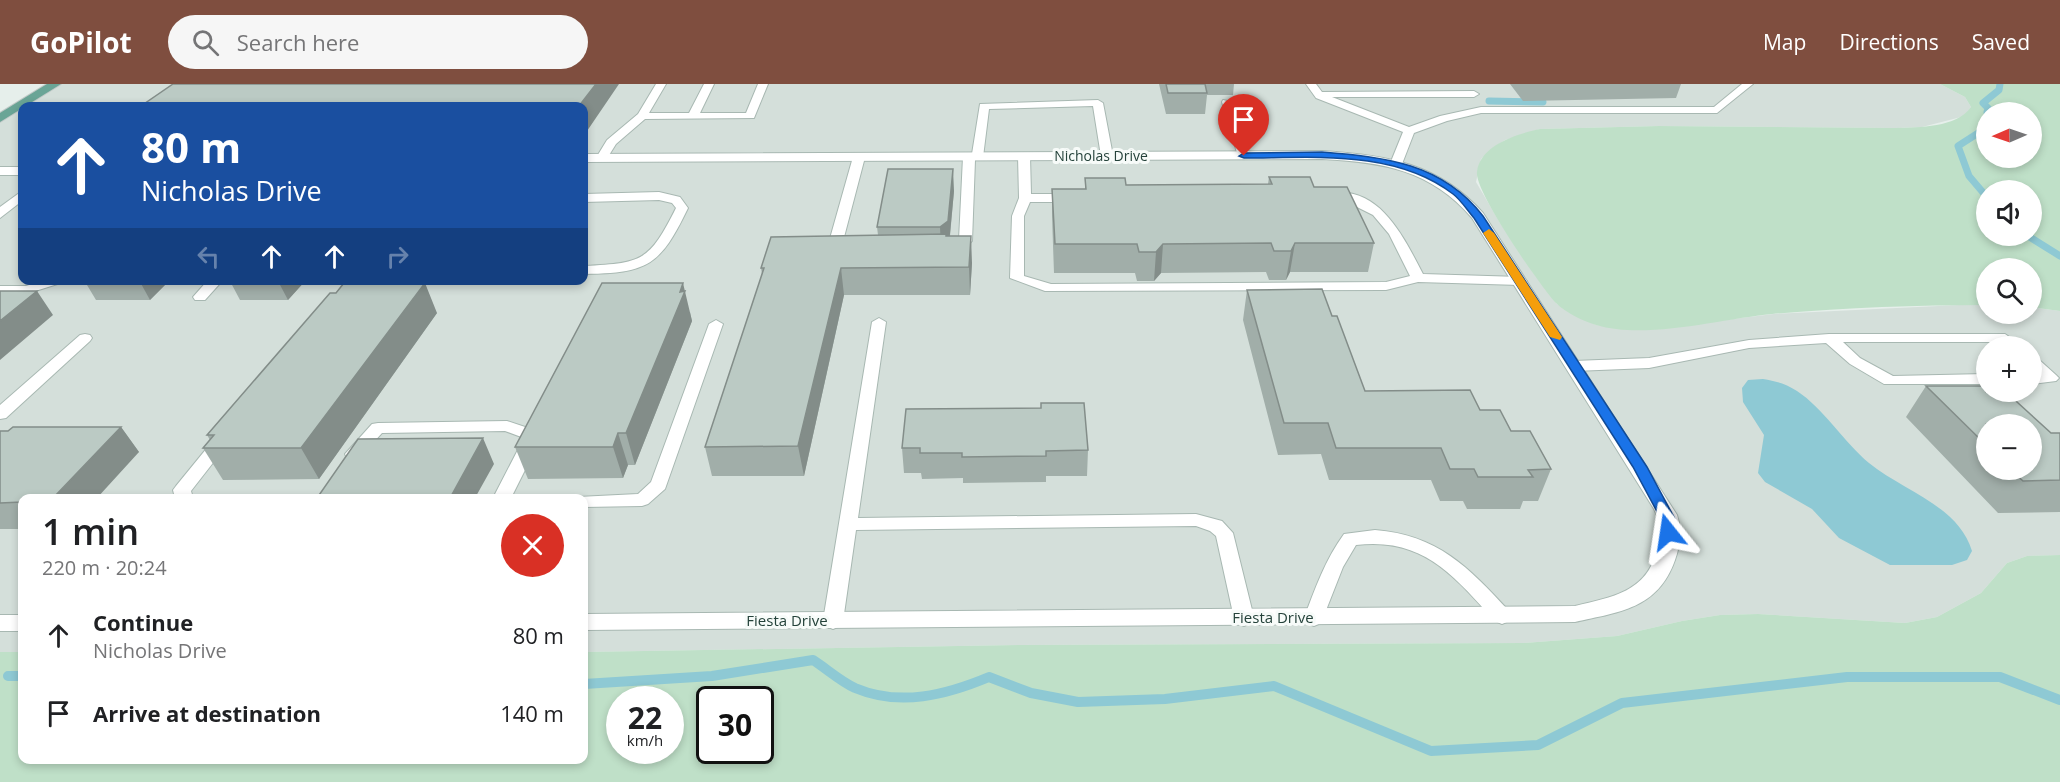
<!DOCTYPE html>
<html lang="en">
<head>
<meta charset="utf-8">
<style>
  :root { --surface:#fff; --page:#f6f6f6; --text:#202124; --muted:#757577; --accent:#7f4e3f }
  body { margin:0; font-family:"Open Sans",sans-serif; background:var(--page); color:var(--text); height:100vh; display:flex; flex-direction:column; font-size:22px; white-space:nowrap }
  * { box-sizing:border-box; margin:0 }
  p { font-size:20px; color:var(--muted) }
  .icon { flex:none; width:33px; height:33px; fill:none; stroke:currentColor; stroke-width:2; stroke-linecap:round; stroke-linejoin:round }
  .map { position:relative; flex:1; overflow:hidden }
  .sheet { position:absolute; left:18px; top:410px; width:570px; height:270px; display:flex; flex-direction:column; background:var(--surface); border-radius:12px; box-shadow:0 3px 9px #0003 }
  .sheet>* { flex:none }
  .hud { position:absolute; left:18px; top:18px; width:570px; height:183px; border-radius:12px; box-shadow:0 3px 9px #0003; background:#1a4fa0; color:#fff; overflow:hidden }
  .needle { width:39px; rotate:268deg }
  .buttons { position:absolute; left:1976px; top:18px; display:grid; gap:12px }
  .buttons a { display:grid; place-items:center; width:66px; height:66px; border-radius:50%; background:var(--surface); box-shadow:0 3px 9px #0003; font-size:30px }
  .speed { position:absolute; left:606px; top:602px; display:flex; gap:12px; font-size:30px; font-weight:700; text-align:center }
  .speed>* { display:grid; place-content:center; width:78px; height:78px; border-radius:50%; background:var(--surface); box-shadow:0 3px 9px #0003; line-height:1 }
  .speed small { font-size:15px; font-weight:400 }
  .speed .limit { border:3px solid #111; border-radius:9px; background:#fff; color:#111 }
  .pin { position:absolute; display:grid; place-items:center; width:51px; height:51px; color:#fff; margin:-62px -26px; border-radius:50% 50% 50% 0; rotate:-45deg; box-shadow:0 0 6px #0007 }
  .pin .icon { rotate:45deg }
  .me { position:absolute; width:66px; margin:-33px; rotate:345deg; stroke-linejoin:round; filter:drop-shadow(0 0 4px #0008) }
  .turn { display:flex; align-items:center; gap:21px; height:126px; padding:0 24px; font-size:27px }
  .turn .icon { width:78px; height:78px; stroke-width:2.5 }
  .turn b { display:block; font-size:42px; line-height:51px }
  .lanes { display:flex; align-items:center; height:57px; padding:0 24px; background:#0003; justify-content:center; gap:30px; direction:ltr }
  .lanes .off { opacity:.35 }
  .round { display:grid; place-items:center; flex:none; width:63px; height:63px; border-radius:32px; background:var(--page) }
  .head { display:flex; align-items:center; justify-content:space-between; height:102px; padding:0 24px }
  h1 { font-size:36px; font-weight:600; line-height:45px }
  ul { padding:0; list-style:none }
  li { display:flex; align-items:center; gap:18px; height:78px; padding:0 24px }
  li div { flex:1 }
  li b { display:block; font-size:22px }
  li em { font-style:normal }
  header { display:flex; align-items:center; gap:36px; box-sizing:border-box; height:84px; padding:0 30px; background:var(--accent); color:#fff }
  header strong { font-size:28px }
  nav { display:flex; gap:33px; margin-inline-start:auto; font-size:21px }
  .search { width:420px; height:54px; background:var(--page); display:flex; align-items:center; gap:15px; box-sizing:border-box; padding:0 21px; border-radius:33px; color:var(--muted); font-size:22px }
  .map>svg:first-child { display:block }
  .built { fill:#d4dfda; fill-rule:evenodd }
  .green { fill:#bfe0c8; fill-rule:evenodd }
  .water { fill:#8ec9d4 }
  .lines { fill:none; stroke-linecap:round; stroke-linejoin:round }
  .stream-far1 { stroke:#8ec9d4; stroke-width:7 }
  .stream { stroke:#8ec9d4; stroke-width:10 }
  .service-casing { stroke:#a8b8b2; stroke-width:2 }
  .minor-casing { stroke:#a8b8b2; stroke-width:2 }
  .primary-casing { stroke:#c2cac8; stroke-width:2 }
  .service { fill:#fff; fill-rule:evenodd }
  .minor { fill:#fff; fill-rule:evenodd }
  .primary { fill:#6aa596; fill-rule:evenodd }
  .wall { fill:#a1aea9; fill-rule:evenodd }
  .shaded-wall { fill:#838d89 }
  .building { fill:#bbcac4; stroke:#838d89; stroke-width:1.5 }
  .route { fill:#1a73e8; stroke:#114b97; stroke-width:1.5 }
  .slow { fill:#f59e0b }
  .labels { text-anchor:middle; stroke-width:6; stroke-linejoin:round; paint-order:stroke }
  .far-street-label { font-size:14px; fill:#24423a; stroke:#f7fbf9 }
  .street-label { font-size:15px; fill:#24423a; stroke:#f7fbf9 }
</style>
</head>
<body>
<header>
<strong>GoPilot</strong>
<div class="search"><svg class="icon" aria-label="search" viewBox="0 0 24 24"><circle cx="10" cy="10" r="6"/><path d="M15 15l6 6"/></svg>Search here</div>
<nav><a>Map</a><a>Directions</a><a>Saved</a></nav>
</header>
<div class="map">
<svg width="2060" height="698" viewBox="0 0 2060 698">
  <rect width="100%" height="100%" fill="#e6efeb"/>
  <!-- built -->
  <path class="built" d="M53,0H1940L1965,13L1971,23L1965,32L1922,43L1895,44L1659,42L1540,45L1505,56L1493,64L1481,75L1476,98L1500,139L1557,220L1596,241L1641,246L1774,230L1959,221H1986V230H2031V223L2060,227V471L2027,472L2007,479L1981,509L1937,533L1905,539L1758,530L1720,531L1682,537L1617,552L1523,559L1020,561L584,568V414H22V568H0V32ZM22,22H584V196H22ZM1986,262H2031V308H1986ZM1986,340H2031V386H1986Z"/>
  <!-- green -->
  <path class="green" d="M1940,0H2060V227L2031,223V184H1986V221C1915,221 1843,224 1772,230C1720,235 1646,256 1596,241C1583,237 1566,229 1556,219C1540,202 1474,107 1477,88C1480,61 1517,50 1540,45L1659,42L1895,44C1920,43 1956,44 1971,23L1965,13ZM1986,28H2031V74H1986ZM1986,106H2031V152H1986Z
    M2060,471V698H0V568H22V675H584V568L1020,561L1523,559L1617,552L1682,537L1720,531L1758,530L1905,539L1937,533L1981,509L2007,479L2027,472ZM620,615H670V666H620ZM710,615H760V666H710Z"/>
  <!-- water -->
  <path class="water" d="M1763,295C1776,297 1786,300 1797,307C1823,324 1844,358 1869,379C1903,407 1958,421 1972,467L1967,476L1952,481H1890L1839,454L1812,425L1765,398L1758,389L1764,351L1743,318L1742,304L1748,296Z"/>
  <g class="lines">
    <!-- stream-far1 -->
    <path class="stream-far1" d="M1489,17L1543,18
      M1987,28L1988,24L1983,19L1999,6L2000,0
      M1986,44L1958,62L1969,92L1986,112
      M2028,152L2060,172"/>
    <!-- stream -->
    <path class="stream" d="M8,592H22
      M584,600L712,592L813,576C827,585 840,597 855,604C900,623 946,611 989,593L1031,609L1078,618L1165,615L1274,602L1431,667L1538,661L1622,619L1847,593H2000L2060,616"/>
    <!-- service casing -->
    <g class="service-casing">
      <path id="service" d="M656,0H666L649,29H689L704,0H714L700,29H746L758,0H768L754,34L645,35L616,60L606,76H598L596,74L607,56L638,30Z
        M1306,0H1316L1322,8L1474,7L1479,10L1474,13H1332L1409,43L1440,32L1481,23H1714L1742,0H1753L1717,29H1481L1447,37L1414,49L1402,80L1396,84L1390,80L1403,48L1316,14Z
        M1098,16L1103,19L1113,72L1107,75L1101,72L1093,22L989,25L983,73L975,76L972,157L957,170H947V164L959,156L963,73L972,70L980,20Z
        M1223,16L1232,18L1250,72L1248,74L1238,72L1222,18Z
        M1024,69L1030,72L1031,110H1075L1081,114L1075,118H1030L1024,132V192L1051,200L1386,198L1410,192L1389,150L1373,131L1349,119L1328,116V110C1379,99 1404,154 1423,190L1520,193L1527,197L1520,201L1418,198L1386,206L1045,207L1010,194L1012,132L1019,114L1018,72Z
        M859,70L865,73L843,157L852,168L845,172L840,171L829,158L853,73Z
        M22,107V117L0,134V123Z
        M659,108L680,113L688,124C660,182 648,189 584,190V182C642,179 649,178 676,124L672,119L659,116L584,118V110Z
        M45,196H70L26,210H0V202H26Z
        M208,196H223L205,216H195L193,213Z
        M879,234L886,238L858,434L1196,430L1222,437L1233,449L1254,534L1251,539L1244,542L1237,539L1234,534L1216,452L1210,447L1196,442L856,446L843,537L840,542L833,545L826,542L823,537L872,238Z
        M716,236L723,240L665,405L648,420L642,422L584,423V414L578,413L638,410L651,398L709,240Z
        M85,250L90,251L92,254L90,257L6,334L0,335V321L80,251Z
        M1829,250H2005L2022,262H2006L2001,258H1843L1860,274L1893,292L1986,290V300H1884L1850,280L1826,259L1749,264L1649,284L1574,287L1566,282L1574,277L1649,274L1749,256Z
        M2031,271L2036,273L2056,291L2059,294L2056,297L2031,300V290H2037L2031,284Z
        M507,337L540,348L542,352L511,414H493L524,354L505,347L382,349L359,374H347L345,370L372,340L378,339Z
        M222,352L230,357L191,407L193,414H175L173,406L176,402L216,353Z
        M1375,446C1438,451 1468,483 1509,527L1512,532L1509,537L1502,540L1495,537C1453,491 1423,453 1356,461L1343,483L1321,539L1314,542L1307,539L1304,534C1315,505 1325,476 1344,450Z"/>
    </g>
    <!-- minor casing -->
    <g class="minor-casing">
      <path id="minor" d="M1322,67C1386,71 1439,79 1483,129L1677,431C1682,446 1680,462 1675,476C1658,525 1619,528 1575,538L584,546V530L1575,522C1612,513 1647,508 1657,466C1661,451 1661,438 1654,425L1472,134C1431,86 1383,78 1322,75L584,78V70Z
        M0,83H22V91H0Z
        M0,531H22V547H0Z"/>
    </g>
    <!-- primary casing -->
    <g class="primary-casing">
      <path id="primary" d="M47,0H61L0,38V29Z"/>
    </g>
    <!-- service -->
    <use href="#service" class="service"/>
    <!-- minor -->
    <use href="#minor" class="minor"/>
    <!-- primary -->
    <use href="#primary" class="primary"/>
  </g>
  <!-- wall -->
  <path class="wall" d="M1159,0H1234L1233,11H1207L1205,30H1166Z
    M1510,0H1681L1676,14L1523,17Z
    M1269,93L1314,103L1374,159L1368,188H1290L1286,196H1269L1266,188L1161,189L1154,197H1137L1135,189H1054L1052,132V105H1085V94L1126,101L1268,100Z
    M954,107L950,152L972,179L970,211H844L804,392H712L705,363L762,190L761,184L878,151L877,143Z
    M84,196H170L150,216H96Z
    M234,196H306L288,216H240L231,199Z
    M1247,206L1332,232L1365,307L1480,326L1511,347L1551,385L1538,417H1523L1520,425H1467L1463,417H1440L1431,396H1329L1321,370L1278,371L1243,236Z
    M336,209L437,229L319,395L223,396L203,364L210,356L207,351Z
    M690,228L692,237L635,381H628L623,394L528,395L515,363Z
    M1926,302L2051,349H2060V428L1998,429L1906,333ZM1986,340L2031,386H1986Z
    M121,343L139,368L22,414V445H0V347Z
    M902,364L1088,366L1087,392H1046V398L963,399V394L922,395L921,389H904Z"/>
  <!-- shaded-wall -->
  <path class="shaded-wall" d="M596,0H619L585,50L584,43V22H579Z
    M953,85L954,107L949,160L941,166L940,143Z
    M971,152L972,179L970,211L969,183Z
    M1295,159L1290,188L1286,196L1291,167Z
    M1163,160L1161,189L1154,197L1156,168Z
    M841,184L844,211L804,392L798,362Z
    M139,196H170L150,216Z
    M282,196H306L288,216L279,199Z
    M425,199L437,229L319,395L301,364Z
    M683,199L692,237L635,381L626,349Z
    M37,207L53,231L0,276V237Z
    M121,343L139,368L97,414H53Z
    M618,349L628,381L623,394L613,363Z
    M483,354L494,380L475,414H450Z"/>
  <!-- building -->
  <path class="building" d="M173,0H596L579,22H141Z
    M1166,0H1205L1207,9H1168Z
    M888,85H953L948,137L940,143H877Z
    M1269,93H1310L1314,103H1347L1374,159H1295L1291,167H1274L1271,159L1163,160L1156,168H1139L1137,160H1055L1052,105H1086L1085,94H1125L1126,101L1272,100Z
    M946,150V152H971L969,183L841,184L798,362L705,363L764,184H761L771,153Z
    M234,196H282L279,199H231Z
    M344,199H425L301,364H203L214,351H207L330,209H336Z
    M602,199H683L680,208L685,207L626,349H618L613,363H515Z
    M1322,205L1332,232H1337L1365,307L1470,306L1480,326H1500L1511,347H1530L1551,385L1528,386L1533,393H1478L1474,385H1450L1441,364H1336L1328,339H1284L1247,206Z
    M0,207H37L0,237Z
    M1926,302H1986V308H2006L2051,349H2060V396L2023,397L2011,386H2031V340H1986V361Z
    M1041,319H1084L1088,366L1046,367V372L962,373V369H920V364H902L906,325L1041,324Z
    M13,343H121L53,414H22V418L0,419V347H8Z
    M483,354L450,414H317L358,355Z"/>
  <!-- route -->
  <path class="route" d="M1322,68C1385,73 1442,79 1483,132L1647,383L1675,435L1674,452H1663L1661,435L1633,383L1474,134C1467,126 1461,116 1453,110C1395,65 1312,74 1244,74L1239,72L1244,69Z"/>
  <!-- slow -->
  <path class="slow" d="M1489,145L1494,149L1562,253L1560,256L1550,253L1483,149Z"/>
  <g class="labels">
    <!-- far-street labels -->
    <g class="far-street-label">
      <text x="1101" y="77">Nicholas Drive</text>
    </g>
    <!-- street labels -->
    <g class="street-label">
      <text x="1273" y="539">Fiesta Drive</text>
      <text x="787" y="542">Fiesta Drive</text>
    </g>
  </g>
</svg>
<div class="buttons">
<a><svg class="needle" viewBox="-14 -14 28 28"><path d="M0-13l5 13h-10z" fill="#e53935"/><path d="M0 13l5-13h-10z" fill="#757577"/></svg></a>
<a><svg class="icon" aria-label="sound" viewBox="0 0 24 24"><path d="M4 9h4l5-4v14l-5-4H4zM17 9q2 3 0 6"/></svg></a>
<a><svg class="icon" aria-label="search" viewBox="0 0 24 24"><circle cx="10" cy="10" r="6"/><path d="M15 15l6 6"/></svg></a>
<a>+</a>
<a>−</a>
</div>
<div class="speed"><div>22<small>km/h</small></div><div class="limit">30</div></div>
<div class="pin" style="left:1244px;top:72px;background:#d93025"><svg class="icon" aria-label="arrive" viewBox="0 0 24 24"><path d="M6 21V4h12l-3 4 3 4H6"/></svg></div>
<svg class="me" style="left:1668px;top:448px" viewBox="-20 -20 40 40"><path d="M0-17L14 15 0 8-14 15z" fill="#1a73e8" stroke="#fff" stroke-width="4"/></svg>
<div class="hud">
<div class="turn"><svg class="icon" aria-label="ahead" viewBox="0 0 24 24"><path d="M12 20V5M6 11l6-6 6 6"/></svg><div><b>80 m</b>Nicholas Drive</div></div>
<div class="lanes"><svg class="icon off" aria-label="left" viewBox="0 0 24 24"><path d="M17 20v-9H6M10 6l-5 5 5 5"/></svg><svg class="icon" aria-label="ahead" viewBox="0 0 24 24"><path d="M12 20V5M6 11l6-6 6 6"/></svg><svg class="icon" aria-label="ahead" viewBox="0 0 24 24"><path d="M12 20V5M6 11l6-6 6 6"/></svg><svg class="icon off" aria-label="right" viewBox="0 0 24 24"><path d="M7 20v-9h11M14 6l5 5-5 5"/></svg></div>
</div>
<section class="sheet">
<div class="head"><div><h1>1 min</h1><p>220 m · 20:24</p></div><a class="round" style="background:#d93025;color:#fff"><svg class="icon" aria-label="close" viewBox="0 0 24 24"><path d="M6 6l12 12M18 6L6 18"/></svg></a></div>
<ul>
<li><svg class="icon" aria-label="ahead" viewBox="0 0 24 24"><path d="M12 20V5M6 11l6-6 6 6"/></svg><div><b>Continue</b><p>Nicholas Drive</p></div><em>80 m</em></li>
<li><svg class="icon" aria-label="arrive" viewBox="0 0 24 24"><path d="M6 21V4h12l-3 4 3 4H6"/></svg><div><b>Arrive at destination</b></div><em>140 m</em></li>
</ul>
</section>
</div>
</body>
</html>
